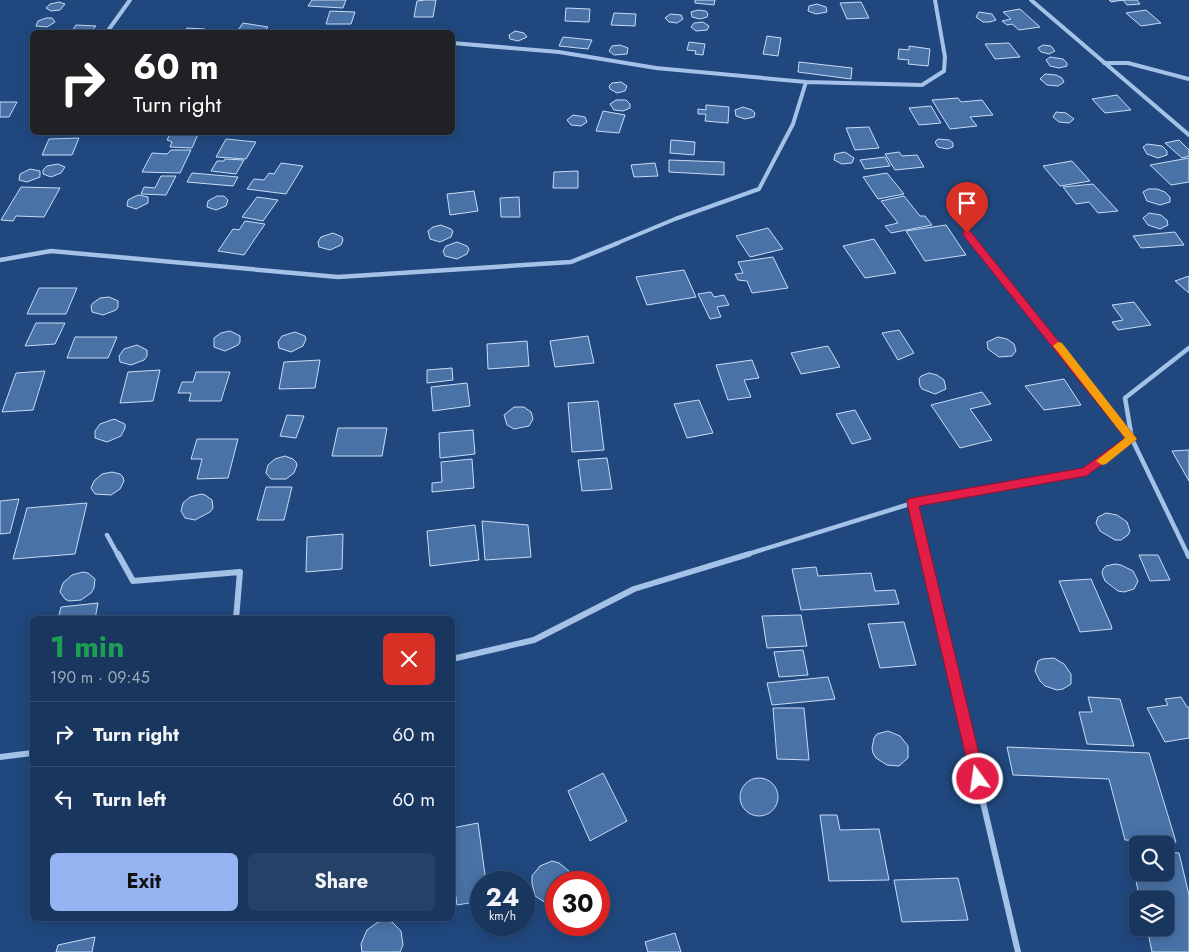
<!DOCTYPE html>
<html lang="en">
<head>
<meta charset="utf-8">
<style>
  :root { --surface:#18365e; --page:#254167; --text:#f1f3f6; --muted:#9fabbc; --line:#365073; --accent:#95b2f1 }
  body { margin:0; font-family:Jost,sans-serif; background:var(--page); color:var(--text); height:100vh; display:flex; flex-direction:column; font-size:19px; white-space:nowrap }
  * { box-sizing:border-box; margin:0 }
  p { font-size:16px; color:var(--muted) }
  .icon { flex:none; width:28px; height:28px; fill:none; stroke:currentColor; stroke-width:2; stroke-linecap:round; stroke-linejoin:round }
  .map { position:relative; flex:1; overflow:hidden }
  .details { position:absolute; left:30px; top:616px; width:425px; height:305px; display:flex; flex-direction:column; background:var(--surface); border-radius:8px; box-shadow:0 2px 12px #0003,0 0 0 1px var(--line) }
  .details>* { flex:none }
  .guide { position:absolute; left:30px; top:30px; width:425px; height:105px; border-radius:8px; box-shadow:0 2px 12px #0003,0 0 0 1px var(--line); background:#202124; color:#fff; overflow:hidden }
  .controls { position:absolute; left:1129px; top:836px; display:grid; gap:10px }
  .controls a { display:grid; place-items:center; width:45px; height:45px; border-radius:8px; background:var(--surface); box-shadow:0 2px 12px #0003,0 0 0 1px var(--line); font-size:25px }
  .speed { position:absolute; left:470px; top:871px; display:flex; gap:10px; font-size:25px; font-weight:700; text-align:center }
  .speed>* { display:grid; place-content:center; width:65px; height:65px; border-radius:50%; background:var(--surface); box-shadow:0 2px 12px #0003,0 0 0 1px var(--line); line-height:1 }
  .speed small { font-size:12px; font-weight:400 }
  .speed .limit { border:8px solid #d22; background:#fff; color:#111 }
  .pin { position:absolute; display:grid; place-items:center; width:42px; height:42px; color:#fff; margin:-51px -21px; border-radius:50% 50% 50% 0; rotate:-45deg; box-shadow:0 0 5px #0007 }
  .pin .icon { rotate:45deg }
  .me { position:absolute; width:55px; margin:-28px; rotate:346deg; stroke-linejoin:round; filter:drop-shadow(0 0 4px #0008) }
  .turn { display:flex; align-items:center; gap:18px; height:105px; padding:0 20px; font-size:22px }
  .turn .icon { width:65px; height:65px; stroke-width:2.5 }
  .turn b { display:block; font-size:35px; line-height:42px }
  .round { display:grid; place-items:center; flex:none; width:52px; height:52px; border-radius:8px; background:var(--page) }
  .summary { display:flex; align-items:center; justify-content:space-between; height:85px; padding:0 20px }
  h1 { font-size:30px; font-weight:700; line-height:38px; color:#1e9e55 }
  .primary-button { display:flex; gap:10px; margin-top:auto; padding:10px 20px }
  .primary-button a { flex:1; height:58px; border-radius:8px; background:var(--accent); color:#111; font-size:20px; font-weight:700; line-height:58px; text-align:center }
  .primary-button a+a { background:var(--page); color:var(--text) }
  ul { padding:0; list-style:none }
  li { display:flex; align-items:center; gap:15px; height:65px; padding:0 20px; border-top:1px solid var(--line) }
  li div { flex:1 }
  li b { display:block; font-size:19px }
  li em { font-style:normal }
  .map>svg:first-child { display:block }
  .building { fill:#4972a7; stroke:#c8dcf5 }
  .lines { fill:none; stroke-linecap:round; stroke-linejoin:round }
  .street-far2 { stroke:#a4c2e7; stroke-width:4 }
  .street-far1 { stroke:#a4c2e7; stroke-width:4.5 }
  .street { stroke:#a4c2e7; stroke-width:6 }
  .route { fill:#e11d48; stroke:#92132f }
  .slow { fill:#f59e0b }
</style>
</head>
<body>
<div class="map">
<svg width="1189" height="952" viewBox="0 0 1189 952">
  <rect width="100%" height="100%" fill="#20487e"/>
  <!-- building -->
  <path class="building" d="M312,0H346L343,8L308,6Z
    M425,0H436L433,17H414L417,1Z
    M695,0H715L714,5L695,3Z
    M1109,0H1137L1140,4L1127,5L1123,0L1111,2Z
    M59,2L65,4L60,10L51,11L46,8L50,4Z
    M861,2L869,18L847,19L840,3Z
    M817,4L826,7L827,12L816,14L808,11L809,6Z
    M566,8L590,9L589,22L565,21Z
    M1020,9L1040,27L1019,30L1012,24L1007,25L1002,21L1011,19L1003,12Z
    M698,10L706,11L708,14L707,17L700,19L692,17L691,12Z
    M1146,10L1161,23L1141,26L1126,13Z
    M330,11L355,12L351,24H326Z
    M979,12L992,14L996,20L990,22H983L976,17Z
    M614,13L636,14L635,26L611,25Z
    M670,14L681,15L683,19L677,23L669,22L665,18Z
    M46,18H52L55,22L47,27L36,26L38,21Z
    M703,22L709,26L707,30L696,31L691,27L694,23Z
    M243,23L268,27L263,32H245L247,31L238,30Z
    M76,25L96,26L91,32L72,31Z
    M187,28L205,29L203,32H184Z
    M515,31L524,33L527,37L518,41L510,39L509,35Z
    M767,36L781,38L778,56L763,54Z
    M563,37L592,40L588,49L559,46Z
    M689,42L705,44L703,55L695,54L696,51L687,50Z
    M1009,43L1020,57L995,59L985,44Z
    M620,45L628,48L627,54L614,55L609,51L612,46Z
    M1043,45L1051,46L1055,51L1049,54L1041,52L1038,48Z
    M909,46L930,49L928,66L908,64L909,60L898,59L899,49L909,50Z
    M1050,57L1063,59L1067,63V66L1059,68L1050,66L1046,60Z
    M799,62L852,68L851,79L798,72Z
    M1045,74L1056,75L1062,78L1064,82L1058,86L1047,85L1040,79Z
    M621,82L627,86L625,91L617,93L610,89L609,86L612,83Z
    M1117,95L1131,110L1105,113L1092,99Z
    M958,98L961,102L982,100L993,115L970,117L977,126L950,129L932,100Z
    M616,100H626L630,104V108L623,111L614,110L610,104Z
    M0,102H17L9,117H0Z
    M706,105L729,107L728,123L705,121L706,114H698V109L706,110Z
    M931,106L941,123L919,125L909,108Z
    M743,107L752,110L755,113L754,117L745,119L736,116L735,110Z
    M603,111L625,115L619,133L596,131Z
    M1056,112L1066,113L1074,119L1069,123L1059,122L1053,117Z
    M573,115L585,117L587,122L581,126L571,125L567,120Z
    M869,127L879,148L855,150L846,128Z
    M171,132H199L192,148L170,147L172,142L167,140Z
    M79,138L72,155H42L49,139Z
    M226,139L256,142L246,159L216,157Z
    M938,139L949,140L953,143V147L947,149L938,147L935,142Z
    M671,140L695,142L694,155L670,153Z
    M1179,140L1189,150V156L1182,158L1165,143Z
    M1147,144L1162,146L1167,151V155L1158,158L1147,154L1143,147Z
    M171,150H191L180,173L142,172L152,153L167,154Z
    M845,152L854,158L852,163L842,164L834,160L835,154Z
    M899,152L902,156L917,155L924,167L895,170L885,154Z
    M885,157L890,166L865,169L860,160Z
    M1189,158V182L1171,185L1150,165Z
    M225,159L244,160L236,174L211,171L217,161H224Z
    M669,160L724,162V175L669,172Z
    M1072,161L1090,181L1060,186L1043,166Z
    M281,163L303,166L286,194L247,189L254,179L264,180L269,173L274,174Z
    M655,163L658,176L634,177L631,165Z
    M58,164L65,167L61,173L51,177L43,174V170L47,166Z
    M30,169L40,171V177L27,182L19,180L20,174Z
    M578,171V188H553L554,172Z
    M192,173L238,177L233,186L187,182Z
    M887,173L904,194L878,199L863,177Z
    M161,176H176L166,195L141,194L144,187L155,188Z
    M1093,184L1118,211L1098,213L1089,202L1076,204L1063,187Z
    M21,187L60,188L44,217L16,216L13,221L1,220Z
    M1148,189H1157L1165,192L1170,197V202L1160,205L1147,201L1143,192Z
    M474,191L478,211L450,215L447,194Z
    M138,195L148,197V203L136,209L127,206L128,200Z
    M217,196H224L228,200L226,206L216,210L207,207L208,201Z
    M904,196L920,216H925L932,225L891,233L885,226L898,223L881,201Z
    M257,197L278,200L263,221L242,217Z
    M519,197L520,217H501L500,198Z
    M1149,213L1161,215L1167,220L1168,225L1160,229L1148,225L1143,218Z
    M245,221L265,224L244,255L218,251L233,229L239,230Z
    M441,225L451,229L453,231L451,237L440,242L430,239L428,231L433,227Z
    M946,225L966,255L925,261L906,231Z
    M768,228L783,249L750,257L736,236Z
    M1175,232L1184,245L1141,248L1133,236Z
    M333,233L342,237L343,240L341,245L330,250L319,247L318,242L321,237Z
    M874,239L896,273L865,278L843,246Z
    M457,242L467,246L469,249L467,254L457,259L445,256L443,251L446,246Z
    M773,257L788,288L752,293L747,281L738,280L735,274L743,273L738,262Z
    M684,270L696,297L647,305L636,277Z
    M1189,276V293L1175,281Z
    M39,288H77L66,314H27Z
    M711,292L714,297L724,295L729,305L717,307L721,317L710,319L698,294Z
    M109,297L118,301V307L116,310L103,315L92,312L91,306L93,303L100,298Z
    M1134,302L1151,325L1118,330L1112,322L1123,320L1112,305Z
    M36,323H65L55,344L25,346Z
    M899,330L914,353L898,360L882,333Z
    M230,331L240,336V342L238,345L225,351L214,347V338L221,333Z
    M295,332L305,336L306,339L303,346L291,352L279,348L278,342L282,336Z
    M588,336L594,363L555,367L550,341Z
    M75,337H117L108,358H67Z
    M998,337L1007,339L1014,344L1016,351L1012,356L999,357L988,349L987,342Z
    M527,341L529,366L488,369L487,344Z
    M137,345L147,350V356L144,360L131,365L120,362L119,356L124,349Z
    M828,346L840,367L801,374L791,353Z
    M320,360L315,388L279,389L284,362Z
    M752,360L759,378L744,380L751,397L728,400L716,365Z
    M452,368L453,380L427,383V370Z
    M160,370L153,401L120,403L128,372Z
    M45,371L33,410L2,412L16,373Z
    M196,372H230L221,401H189L191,393H178L182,382H193Z
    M929,373L937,375L944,380L946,389L935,394L922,389L920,386L919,379L921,376Z
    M1064,379L1081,405L1044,410L1025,386Z
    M467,383L470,406L433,411L431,387Z
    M982,392L991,404L970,409L992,440L960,448L931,405Z
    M699,400L713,433L687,438L674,404Z
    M598,401L604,450L572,452L568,403Z
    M514,407H524L531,412L533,419L529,426L514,429L507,425L504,415Z
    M855,410L871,439L852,444L836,414Z
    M287,415L304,416L296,438L280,436Z
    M114,419L125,424V428L121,436L107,442L95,438V431L100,424Z
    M338,428H387L382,456H332Z
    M473,430L475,454L440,458L439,433Z
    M197,439H238L228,478L197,479L202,459H191Z
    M1189,450V481L1172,451Z
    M285,456L293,459L296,462L297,465L294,473L286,479H271L266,473L268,465L275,459Z
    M607,458L612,489L582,491L578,460Z
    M472,459L474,488L432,492V483L442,482L441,462Z
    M112,472L120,474L123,477L124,481L120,489L111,495L95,494L91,488L94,481L102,474Z
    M266,487H292L284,520H257Z
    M201,494L205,495L212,500L213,508L210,512L195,520L185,518L181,511L183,503L190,497Z
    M19,499L10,533L0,534V501Z
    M87,503L75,554L13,559L27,508Z
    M1106,513L1117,515L1127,522L1130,531L1128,535L1121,540H1115L1100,531L1096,523L1098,517Z
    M482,521L528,525L531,557L485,560Z
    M475,525L479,560L430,566L427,531Z
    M343,534L342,569L306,572L307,537Z
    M1139,555H1158L1170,580L1150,581Z
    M1115,564L1121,565L1133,571L1138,581L1134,589L1124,592L1118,591L1105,581L1102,573L1103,569L1106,566Z
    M816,567L818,576L871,573L875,591L895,590L899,604L801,610L792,569Z
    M83,572L88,573L95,579L94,588L91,593L81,600L69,601L65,599L60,592L63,583L72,575Z
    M1091,579L1111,625L1112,629L1080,632L1059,581Z
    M98,603L95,619H58L61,607Z
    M801,615L807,646L767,648L762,616Z
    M904,622L916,665L880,668L868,624Z
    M803,650L808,675L779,677L774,652Z
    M1054,658L1064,664L1071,674V684L1063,689L1057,690L1045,686L1040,681L1035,671L1038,661L1042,659Z
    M828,677L835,699L772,705L767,683Z
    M1088,697L1120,699L1134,746L1087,744L1079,712H1092Z
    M1181,697L1187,707H1189V738L1165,742L1147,708L1168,705L1165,699Z
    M773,708H804L809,760L777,759Z
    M888,731L900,736L908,746V758L899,766L887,765L876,758L873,753L872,748L874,738L877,734Z
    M1007,747L1149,753L1176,842L1125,840L1109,779L1013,775Z
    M603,773L627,821L590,841L568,791Z
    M740 797a19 19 0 1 1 38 0a19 19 0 1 1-38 0Z
    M820,815H837L840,830L879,829L889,880L829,881Z
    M478,823L486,882H481V901L457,905L452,870V828Z
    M1129,848L1138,849V872H1165V852L1179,853L1189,895V952H1152L1147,928H1165V900H1140Z
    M552,861L559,863L569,871L572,882H556V902L546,903L535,896L532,883V876L540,866Z
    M958,878L968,920L902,922L894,880Z
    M385,921L392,922L401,931L403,945L400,952H362L361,944L367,930L378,922Z
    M675,933L681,952H648L645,942Z
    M95,937L92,952H56L58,945Z"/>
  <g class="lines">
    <!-- street-far2 -->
    <path class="street-far2" d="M1031,0L1189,135
      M107,32L130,0
      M452,43L559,52L656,68L806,82
      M1104,63H1128L1189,79
      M967,233L976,244
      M615,244L675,219L759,189L793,124L806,82L922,85L944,71L945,57L935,0"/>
    <!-- street-far1 -->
    <path class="street-far1" d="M975,243L1132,439L1188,555
      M0,260L51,251L338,277L571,262L618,243
      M107,535L118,555
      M745,555L913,503
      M925,555L913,503L1086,472L1132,439L1125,398L1189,348"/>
    <!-- street -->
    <path class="street" d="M118,554L133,581L240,572L236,619
      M925,554L1018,952
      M1188,554L1189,556
      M452,659L534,640L634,589L749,554
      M0,757L32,753"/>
  </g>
  <!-- route -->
  <path class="route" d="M967,230L970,231L1137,439L1086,476L919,506L985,779L983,784L978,785L973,784L971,779L907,503L908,499L912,498L1083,468L1125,438L963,235V231Z"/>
  <!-- slow -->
  <path class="slow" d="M1058,342L1062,343L1137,439L1106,464L1102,465L1096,461L1125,438L1055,348L1053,346Z"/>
</svg>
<div class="controls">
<a><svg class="icon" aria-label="search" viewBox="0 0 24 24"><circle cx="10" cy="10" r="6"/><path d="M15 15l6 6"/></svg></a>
<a><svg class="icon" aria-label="layers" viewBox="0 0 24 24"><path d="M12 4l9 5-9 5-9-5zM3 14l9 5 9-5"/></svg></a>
</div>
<div class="speed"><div>24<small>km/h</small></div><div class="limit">30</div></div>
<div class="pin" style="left:967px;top:233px;background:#d93025"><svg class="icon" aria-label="arrive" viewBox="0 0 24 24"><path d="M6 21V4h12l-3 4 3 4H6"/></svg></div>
<svg class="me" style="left:978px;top:779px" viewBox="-20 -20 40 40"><circle r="17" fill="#e11d48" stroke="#fff" stroke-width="3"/><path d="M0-11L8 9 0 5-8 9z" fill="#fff"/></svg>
<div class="guide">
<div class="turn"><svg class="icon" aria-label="right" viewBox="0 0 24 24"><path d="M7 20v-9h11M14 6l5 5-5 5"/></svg><div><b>60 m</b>Turn right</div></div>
</div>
<section class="details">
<div class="summary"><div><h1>1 min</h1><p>190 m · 09:45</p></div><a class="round" style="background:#d93025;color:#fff"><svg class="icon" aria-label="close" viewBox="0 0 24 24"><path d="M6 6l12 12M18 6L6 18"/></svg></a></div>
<ul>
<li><svg class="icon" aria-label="right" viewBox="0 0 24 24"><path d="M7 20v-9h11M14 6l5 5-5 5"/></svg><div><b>Turn right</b></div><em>60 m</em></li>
<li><svg class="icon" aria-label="left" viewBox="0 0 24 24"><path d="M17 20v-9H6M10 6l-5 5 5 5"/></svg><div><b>Turn left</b></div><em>60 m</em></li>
</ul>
<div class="primary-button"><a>Exit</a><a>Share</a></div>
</section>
</div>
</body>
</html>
